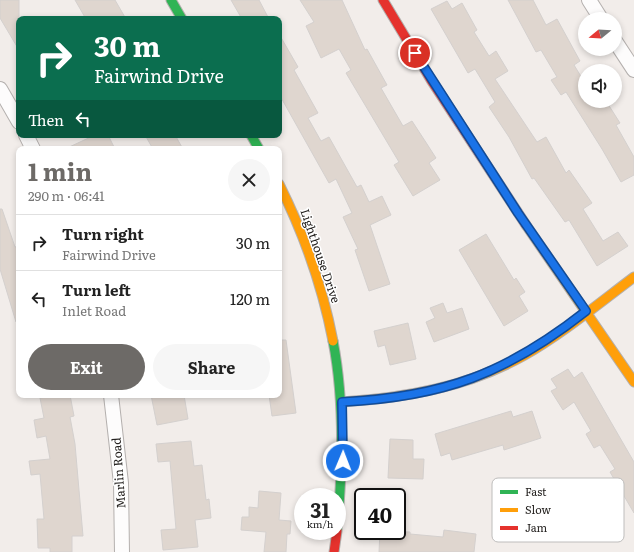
<!DOCTYPE html>
<html lang="en">
<head>
<meta charset="utf-8">
<style>
  :root { --surface:#fff; --page:#f6f6f6; --text:#222; --muted:#767676; --line:#e0e0e0; --accent:#6d6a67 }
  body { margin:0; font-family:Literata,serif; background:var(--page); color:var(--text); height:100vh; display:flex; flex-direction:column; font-size:15px; white-space:nowrap }
  * { box-sizing:border-box; margin:0 }
  p { font-size:13px; color:var(--muted) }
  .icon { flex:none; width:22px; height:22px; fill:none; stroke:currentColor; stroke-width:2; stroke-linecap:round; stroke-linejoin:round }
  .map { position:relative; flex:1; overflow:hidden }
  .sheet { position:absolute; left:16px; top:146px; width:266px; height:252px; display:flex; flex-direction:column; background:var(--surface); border-radius:8px; box-shadow:0 2px 6px #0003 }
  .sheet>* { flex:none }
  .banner { position:absolute; left:16px; top:16px; width:266px; height:122px; border-radius:8px; box-shadow:0 2px 6px #0003; background:#0b6e4f; color:#fff; overflow:hidden }
  .needle { width:26px; rotate:252deg }
  .tools { position:absolute; left:578px; top:12px; display:grid; gap:8px }
  .tools a { display:grid; place-items:center; width:44px; height:44px; border-radius:50%; background:var(--surface); box-shadow:0 2px 6px #0003; font-size:20px }
  .speed { position:absolute; left:294px; top:488px; display:flex; gap:8px; font-size:20px; font-weight:700; text-align:center }
  .speed>* { display:grid; place-content:center; width:52px; height:52px; border-radius:50%; background:var(--surface); box-shadow:0 2px 6px #0003; line-height:1 }
  .speed small { font-size:10px; font-weight:400 }
  .speed .limit { border:2px solid #111; border-radius:6px; background:#fff; color:#111 }
  .pin { position:absolute; display:grid; place-items:center; width:34px; height:34px; color:#fff; margin:-17px; border:2px solid #fff; border-radius:50%; box-shadow:0 1px 4px #0007 }
  .me { position:absolute; width:44px; margin:-22px; rotate:1deg; stroke-linejoin:round; filter:drop-shadow(0 0 3px #0008) }
  .turn { display:flex; align-items:center; gap:14px; height:84px; padding:0 12px; font-size:18px }
  .turn .icon { width:52px; height:52px; stroke-width:2.5 }
  .turn b { display:block; font-size:28px; line-height:34px }
  .then { display:flex; align-items:center; height:38px; padding:0 12px; background:#0003; gap:8px; font-size:15px }
  .round { display:grid; place-items:center; flex:none; width:42px; height:42px; border-radius:21px; background:var(--page) }
  .overview { display:flex; align-items:center; justify-content:space-between; height:68px; padding:0 12px }
  h1 { font-size:24px; font-weight:700; line-height:30px; color:var(--accent) }
  .cta { display:flex; gap:8px; margin-top:auto; padding:8px 12px }
  .cta a { flex:1; height:46px; border-radius:24px; background:var(--accent); color:#fff; font-size:16px; font-weight:700; line-height:46px; text-align:center }
  .cta a+a { background:var(--page); color:var(--text) }
  ul { padding:0; list-style:none }
  li { display:flex; align-items:center; gap:12px; height:56px; padding:0 12px; border-top:1px solid var(--line) }
  li div { flex:1 }
  li b { display:block; font-size:15px }
  li em { font-style:normal }
  .map>svg:first-child { display:block }
  .building { fill:#dfd6cf; stroke:#d4d0ce }
  .lines { fill:none; stroke-linecap:round; stroke-linejoin:round }
  .street-casing { stroke:#b4b0ae; stroke-width:16 }
  .fast-casing { stroke:#b4b0ae; stroke-width:11 }
  .slow-casing { stroke:#b4b0ae; stroke-width:11 }
  .jam-casing { stroke:#b4b0ae; stroke-width:11 }
  .street { stroke:#fdfcfc; stroke-width:14 }
  .fast { stroke:#30b455; stroke-width:9 }
  .slow { stroke:#ff9f0a; stroke-width:9 }
  .jam { stroke:#e5322d; stroke-width:9 }
  .route-casing { stroke:#114b97; stroke-width:10 }
  .route { stroke:#1a73e8; stroke-width:7 }
  .labels { text-anchor:middle; stroke-width:3; stroke-linejoin:round; paint-order:stroke }
  .street-label { font-size:12px; fill:#262321; stroke:#fff }
  .key { fill:#fff; stroke:#bebdbc; stroke-width:1 }
  .key-label { font-size:11px; fill:#262321 }
</style>
</head>
<body>
<div class="map">
<svg width="634" height="552" viewBox="0 0 634 552">
  <rect width="100%" height="100%" fill="#f2edea"/>
  <!-- building -->
  <path class="building" d="M0,0H19V50L0,18Z
    M75,0H115L126,19H86Z
    M231,0H259L269,19H242Z
    M300,0H342L365,50L367,49L387,85L381,88L403,126L412,121L427,144L436,158L429,163L440,180L413,196L394,165L399,162L346,73L351,70L339,49L321,58L306,26L314,22Z
    M508,0H533L546,25L557,19L580,61L574,65L585,83V101H606L620,123L616,125L634,157V175L621,182L602,149L566,92L561,95L551,80L557,77L541,50L536,52Z
    M447,1L452,9L462,3L477,30L474,32L489,56L496,51L508,71L495,79L537,142L546,137L566,173L569,170L592,203L583,209L603,241L618,232L628,246L597,266L569,220L565,222L534,178L532,179L509,137L489,107L495,102L475,69L468,73L431,9Z
    M279,34L298,67L294,70L318,113L308,118L321,141L329,137L357,187L361,185L369,202L382,196L391,215L370,225L390,284L369,291L355,250L358,249L343,217L352,213L336,179L329,183L279,94Z
    M95,135H108L115,149H65Z
    M145,135H175L183,149H153Z
    M0,209H2L15,247L19,246V321L16,322L0,269Z
    M486,234L514,280L516,278L525,292L519,296L528,311L504,326L459,250Z
    M443,303L447,313L462,308L469,329L434,342L426,322L435,318L430,308Z
    M408,323L416,359L390,365L385,345L378,347L374,331Z
    M279,340H286L296,413L272,416L269,395H279Z
    M568,369L574,378L582,372L634,462V513L610,472L615,469L600,445L594,448L586,434L591,431L574,402L563,410L551,391L557,388L551,379Z
    M57,395H70L74,416L70,417L75,444L83,536H72V552H50V548H38L37,519H44L40,474L31,475L29,461L50,459L46,436L37,438L34,420L44,418L40,398Z
    M151,395H184L188,419L157,425Z
    M511,411L513,417L532,411L541,438L504,450L503,445L452,460L450,453L441,456L435,434Z
    M390,439L413,440V459H424L423,479L388,478Z
    M191,441L194,466L202,465L206,500L209,499L211,518L195,520L198,547L163,550L161,530L176,529L170,461L158,462L156,444Z
    M259,491L281,493L279,520L291,521L290,534H287L286,552H264L266,532L241,530L242,517H249V507L258,508Z
    M444,530L476,534L474,552H379L380,531L410,532V534L443,537Z"/>
  <g class="lines">
    <!-- street casing -->
    <g class="street-casing">
      <path id="street" d="M589,0L601,19
        M615,41L634,70
        M0,89L19,122
        M26,135L33,149
        M111,395L121,483L122,552"/>
    </g>
    <!-- fast casing -->
    <g class="fast-casing">
      <path id="fast" d="M171,0L182,19
        M251,135L259,149
        M333,341C345,403 343,467 337,529"/>
    </g>
    <!-- slow casing -->
    <g class="slow-casing">
      <path id="slow" d="M279,184C305,236 322,284 333,341
        M526,225L634,382
        M342,402C405,398 467,387 523,356C562,334 598,304 634,277"/>
    </g>
    <!-- jam casing -->
    <g class="jam-casing">
      <path id="jam" d="M383,0L431,80L526,225
        M334,552L337,531"/>
    </g>
    <!-- street -->
    <use href="#street" class="street"/>
    <!-- fast -->
    <use href="#fast" class="fast"/>
    <!-- slow -->
    <use href="#slow" class="slow"/>
    <!-- jam -->
    <use href="#jam" class="jam"/>
  </g>
  <g class="lines">
    <!-- route casing -->
    <g class="route-casing">
      <path id="route" d="M343,461L342,402C443,397 506,374 586,311L518,213L415,53"/>
    </g>
    <!-- route -->
    <use href="#route" class="route"/>
  </g>
  <g class="labels">
    <!-- street labels -->
    <g class="street-label">
      <text transform="translate(320 256) rotate(71)" y="4">Lighthouse Drive</text>
      <text transform="translate(119 473) rotate(-94)" y="4">Marlin Road</text>
    </g>
  </g>
  <!-- legend -->
  <rect x="492" y="478" width="132" height="64" rx="6" class="key"/>
  <rect x="500" y="490" width="18" height="4" fill="#30b455"/>
  <rect x="500" y="508" width="18" height="4" fill="#ff9f0a"/>
  <rect x="500" y="526" width="18" height="4" fill="#e5322d"/>
  <g class="key-label">
    <text x="525" y="496">Fast</text>
    <text x="525" y="514">Slow</text>
    <text x="525" y="532">Jam</text>
  </g>
</svg>
<div class="tools">
<a><svg class="needle" viewBox="-14 -14 28 28"><path d="M0-13l5 13h-10z" fill="#e53935"/><path d="M0 13l5-13h-10z" fill="#767676"/></svg></a>
<a><svg class="icon" aria-label="sound" viewBox="0 0 24 24"><path d="M4 9h4l5-4v14l-5-4H4zM17 9q2 3 0 6"/></svg></a>
</div>
<div class="speed"><div>31<small>km/h</small></div><div class="limit">40</div></div>
<div class="pin" style="left:415px;top:53px;background:#d93025"><svg class="icon" aria-label="arrive" viewBox="0 0 24 24"><path d="M6 21V4h12l-3 4 3 4H6"/></svg></div>
<svg class="me" style="left:343px;top:461px" viewBox="-20 -20 40 40"><circle r="17" fill="#1a73e8" stroke="#fff" stroke-width="3"/><path d="M0-11L8 9 0 5-8 9z" fill="#fff"/></svg>
<div class="banner">
<div class="turn"><svg class="icon" aria-label="right" viewBox="0 0 24 24"><path d="M7 20v-9h11M14 6l5 5-5 5"/></svg><div><b>30 m</b>Fairwind Drive</div></div>
<div class="then">Then<svg class="icon" aria-label="left" viewBox="0 0 24 24"><path d="M17 20v-9H6M10 6l-5 5 5 5"/></svg></div>
</div>
<section class="sheet">
<div class="overview"><div><h1>1 min</h1><p>290 m · 06:41</p></div><a class="round"><svg class="icon" aria-label="close" viewBox="0 0 24 24"><path d="M6 6l12 12M18 6L6 18"/></svg></a></div>
<ul>
<li><svg class="icon" aria-label="right" viewBox="0 0 24 24"><path d="M7 20v-9h11M14 6l5 5-5 5"/></svg><div><b>Turn right</b><p>Fairwind Drive</p></div><em>30 m</em></li>
<li><svg class="icon" aria-label="left" viewBox="0 0 24 24"><path d="M17 20v-9H6M10 6l-5 5 5 5"/></svg><div><b>Turn left</b><p>Inlet Road</p></div><em>120 m</em></li>
</ul>
<div class="cta"><a>Exit</a><a>Share</a></div>
</section>
</div>
</body>
</html>
